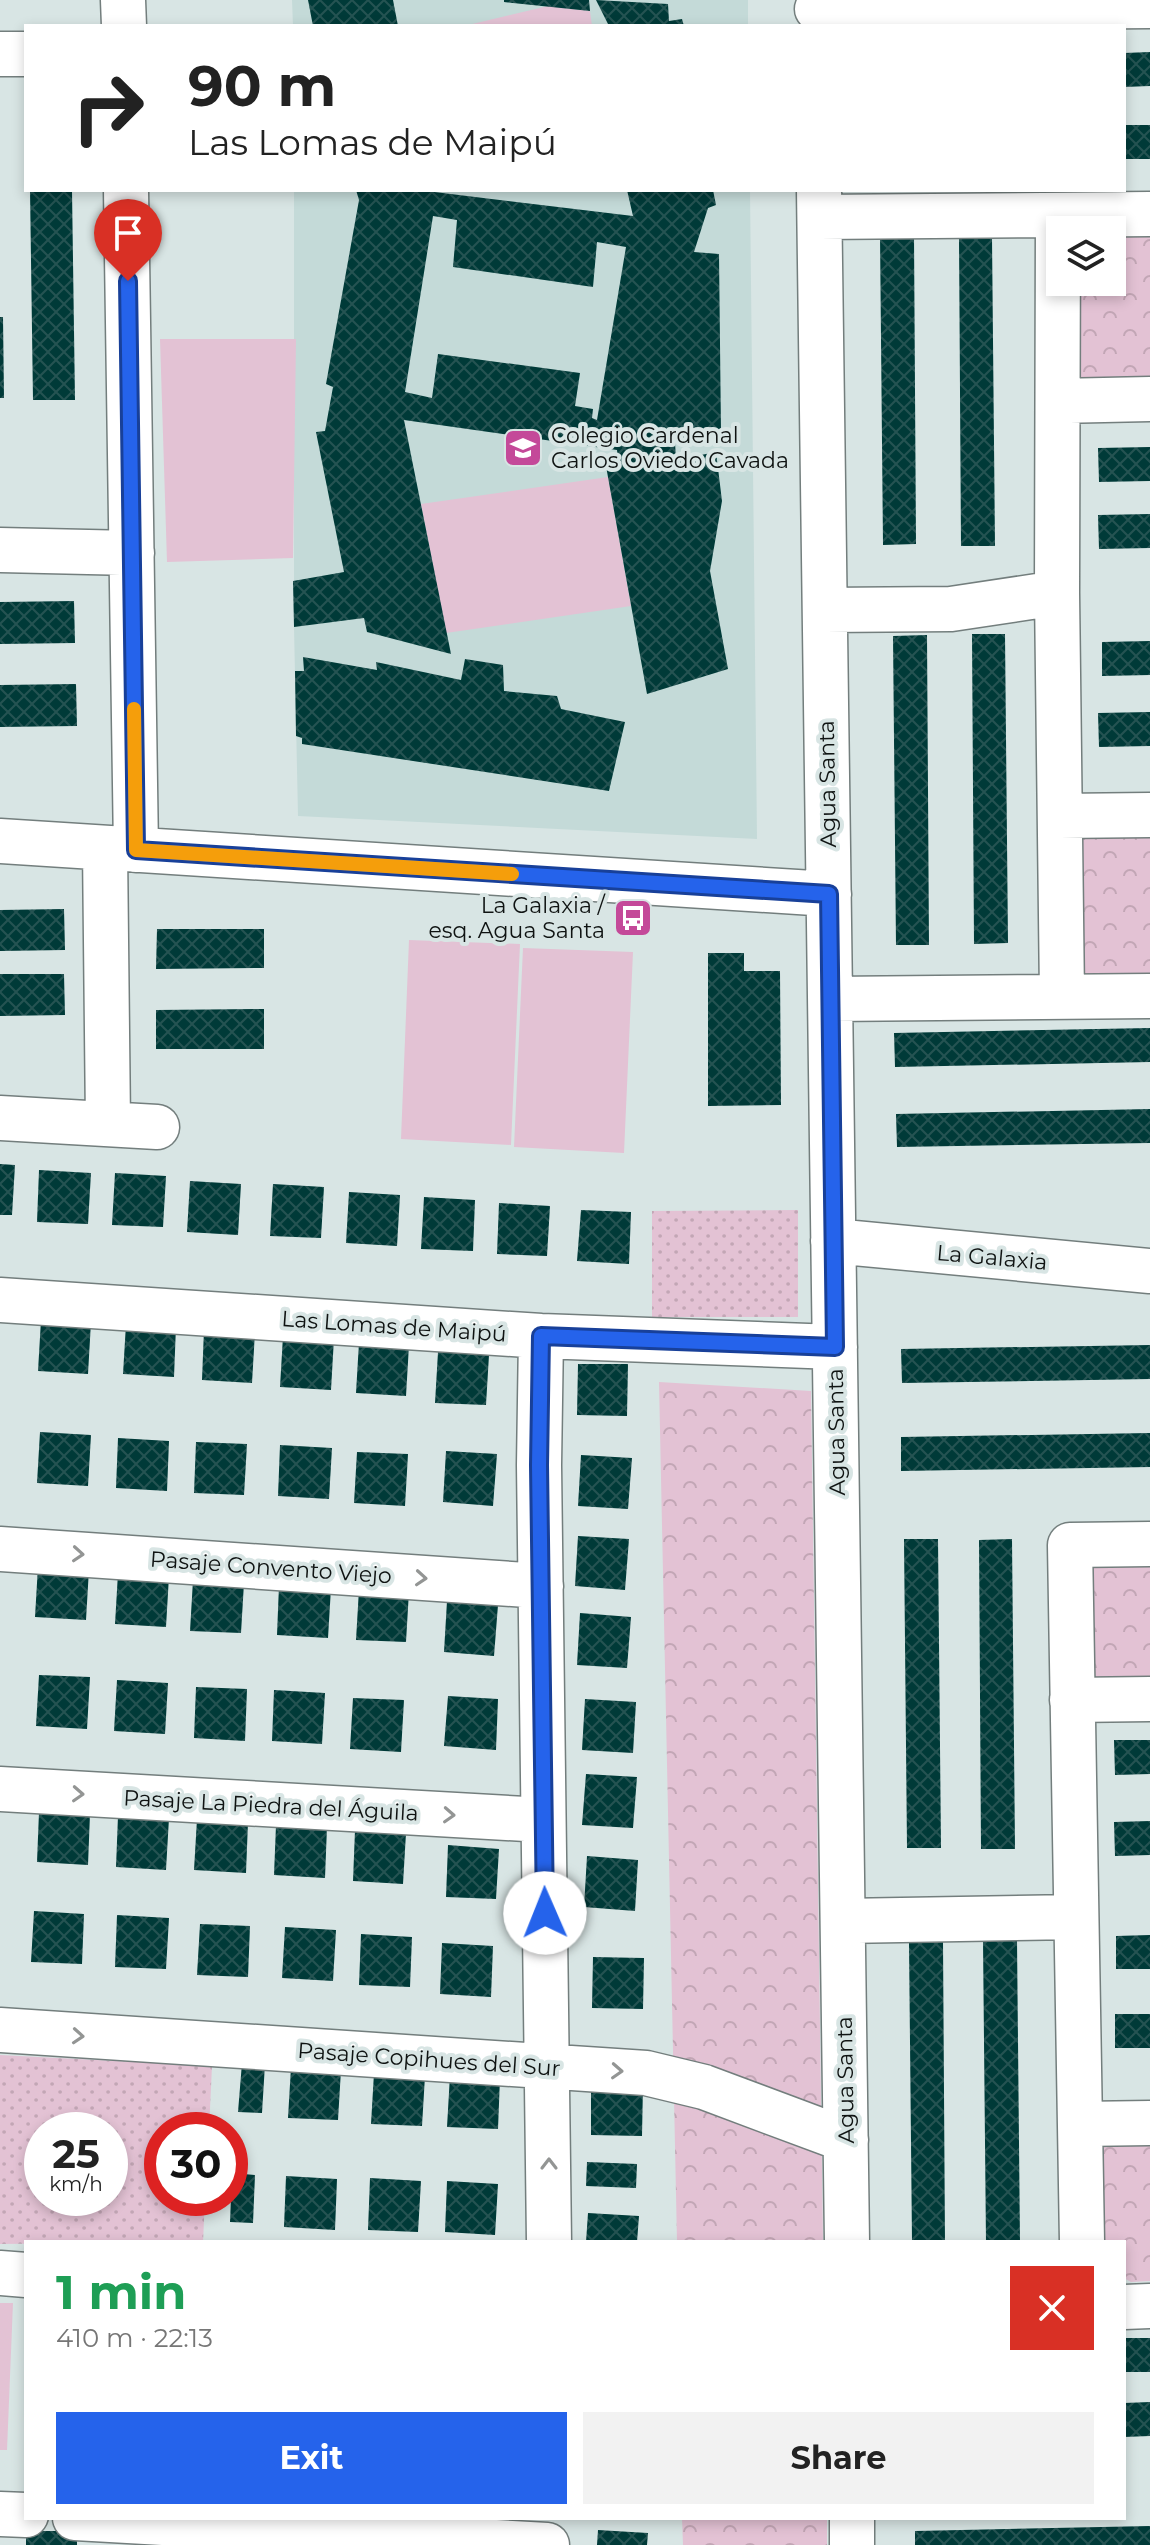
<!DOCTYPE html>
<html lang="en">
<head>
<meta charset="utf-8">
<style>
  :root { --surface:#fff; --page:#f2f2f2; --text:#222; --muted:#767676; --accent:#2563eb }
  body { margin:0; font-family:Montserrat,sans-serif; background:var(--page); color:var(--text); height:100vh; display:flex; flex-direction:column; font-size:30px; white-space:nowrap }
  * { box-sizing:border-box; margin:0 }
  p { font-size:26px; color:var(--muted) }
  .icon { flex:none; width:44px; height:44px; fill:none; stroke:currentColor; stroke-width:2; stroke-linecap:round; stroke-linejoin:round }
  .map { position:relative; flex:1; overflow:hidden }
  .side { position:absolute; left:24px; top:2240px; width:1102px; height:280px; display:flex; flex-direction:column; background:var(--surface); border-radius:0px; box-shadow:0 4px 12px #0003 }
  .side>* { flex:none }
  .top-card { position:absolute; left:24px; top:24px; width:1102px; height:168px; border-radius:0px; box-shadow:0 4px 12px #0003; background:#fff; color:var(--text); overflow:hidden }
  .fabs { position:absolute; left:1046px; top:216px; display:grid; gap:16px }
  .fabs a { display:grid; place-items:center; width:80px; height:80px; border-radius:0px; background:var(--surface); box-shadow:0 4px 12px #0003; font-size:40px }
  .speed { position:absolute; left:24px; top:2112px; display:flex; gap:16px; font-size:40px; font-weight:700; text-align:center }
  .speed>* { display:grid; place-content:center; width:104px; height:104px; border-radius:50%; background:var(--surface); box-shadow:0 4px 12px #0003; line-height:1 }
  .speed small { font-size:20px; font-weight:400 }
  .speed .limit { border:12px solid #d22; background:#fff; color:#111 }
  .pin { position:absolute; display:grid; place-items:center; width:68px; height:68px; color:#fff; margin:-82px -34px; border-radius:50% 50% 50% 0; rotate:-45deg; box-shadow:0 0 8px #0007 }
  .pin .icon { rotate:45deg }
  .me { position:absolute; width:88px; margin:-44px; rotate:359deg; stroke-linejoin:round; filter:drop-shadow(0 0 6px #0008) }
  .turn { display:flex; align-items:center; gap:28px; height:168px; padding:0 32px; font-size:36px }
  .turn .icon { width:104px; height:104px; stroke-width:2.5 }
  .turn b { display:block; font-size:56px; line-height:68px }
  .round { display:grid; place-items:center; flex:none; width:84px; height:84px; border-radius:0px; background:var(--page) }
  .summary { display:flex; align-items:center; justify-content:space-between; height:136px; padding:0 32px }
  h1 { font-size:48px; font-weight:700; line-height:60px; color:#1e9e55 }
  .button { display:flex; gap:16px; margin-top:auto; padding:16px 32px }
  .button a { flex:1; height:92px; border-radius:0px; background:var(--accent); color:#fff; font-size:32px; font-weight:700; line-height:92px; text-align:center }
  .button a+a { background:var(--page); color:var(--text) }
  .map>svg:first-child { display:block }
  .built { fill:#c4dad8 }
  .grass { fill:url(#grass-dots); fill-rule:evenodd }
  .park { fill:url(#park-crowns) }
  .pitch { fill:#e3c2d4 }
  .building { fill:url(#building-cross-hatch); fill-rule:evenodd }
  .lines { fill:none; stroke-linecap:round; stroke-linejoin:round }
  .minor-casing { stroke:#737e7d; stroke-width:47 }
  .minor { stroke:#fff; stroke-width:44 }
  .oneway { stroke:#939594 }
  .route-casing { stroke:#184099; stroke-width:20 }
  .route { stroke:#2563eb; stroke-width:14 }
  .slow { stroke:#f59e0b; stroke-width:14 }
  .labels { text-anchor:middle; stroke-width:8; stroke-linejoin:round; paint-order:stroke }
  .poi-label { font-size:22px; fill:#0f1312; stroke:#d8e5e4; text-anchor:start }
  .street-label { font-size:22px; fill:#0f1312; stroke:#d8e5e4 }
</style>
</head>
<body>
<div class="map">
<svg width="1150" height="2545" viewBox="0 0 1150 2545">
  <defs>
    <pattern id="grass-dots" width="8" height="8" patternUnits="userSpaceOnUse" patternTransform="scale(2)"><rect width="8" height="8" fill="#e3c2d4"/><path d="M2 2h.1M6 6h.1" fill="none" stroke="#c2a6b5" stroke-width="1.8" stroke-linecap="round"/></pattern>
    <pattern id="park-crowns" width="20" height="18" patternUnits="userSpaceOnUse" patternTransform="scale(2)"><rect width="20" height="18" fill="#e3c2d4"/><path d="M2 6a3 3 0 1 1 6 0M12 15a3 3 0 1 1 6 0" fill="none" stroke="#c2a6b5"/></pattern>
    <pattern id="building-cross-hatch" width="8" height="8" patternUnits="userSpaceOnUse" patternTransform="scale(2)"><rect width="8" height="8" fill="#003a38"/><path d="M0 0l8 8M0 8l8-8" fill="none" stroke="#255352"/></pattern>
  </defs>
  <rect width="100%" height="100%" fill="#d8e5e4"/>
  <!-- built -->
  <path class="built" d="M292,0H748V26H293Z
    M294,190H750L757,839L298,816L294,627Z"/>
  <!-- grass -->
  <path class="grass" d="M798,1210V1317H652V1211Z
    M0,2055L212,2066L209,2130H162V2198H205L203,2242L0,2244ZM42,2130H110V2198H42Z"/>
  <!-- park -->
  <path class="park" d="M1112,235H1150V384L1072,385L1071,282H1112Z
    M1074,829H1150V978H1074Z
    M659,1382L811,1391L823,2242H677Z
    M1150,1557V1683L1093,1684L1092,1558Z
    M1150,2140V2281L1131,2282L1124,2278V2242H1092L1091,2142Z
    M682,2518H827V2545H683Z"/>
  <!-- pitch -->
  <path class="pitch" d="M548,6L590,11L592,26H464Z
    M160,339H296L293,558L167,562Z
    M608,477L631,606L446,633L421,504Z
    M409,940L520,944L511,1145L401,1139Z
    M523,948L633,952L624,1153L514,1147Z
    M0,2303H13L7,2450H0Z"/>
  <!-- building -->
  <path class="building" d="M308,0H393L398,26H313Z
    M504,0H589L590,11L504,2Z
    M596,0L668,4L669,21L682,19L684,26H609Z
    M1150,52V86L1124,87V53Z
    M1124,125H1150V159H1124Z
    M30,190H72L75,400H33Z
    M356,190H418L633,216L627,190H713L716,205L708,208L694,252L719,254L721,433L686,427L685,442H675L676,460L716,452L722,501L710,571L728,669L647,694L606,466L618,459L617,450L404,420L451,654L367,632L364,618L294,627L293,581L344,572L316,432L325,431L333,387L326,384L359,200ZM433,216L457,220L453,267L593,287L597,242L626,247L597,420L592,418L593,409L575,406L580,373L438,354L432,398L405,392Z
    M880,235H914L916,544L883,545Z
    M959,237H992L995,546H961Z
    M0,317H3L4,398H0Z
    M1150,447V481L1099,482L1098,448Z
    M1150,514V548L1099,549L1098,515Z
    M74,601L75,643L0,644V602Z
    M972,634H1005L1008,943L974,944Z
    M927,635L929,945H896L893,636Z
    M1150,641V675L1102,676V642Z
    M303,657L377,670L376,662L461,680L465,659L503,665L504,691L557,696L561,709L625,722L609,791L302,744V738L296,736L295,671H304Z
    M76,684L77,726L0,727V685Z
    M1150,712V746L1099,747L1098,713Z
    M64,909L65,950L0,951V910Z
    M157,929H264V968L156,969Z
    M708,953H744V971H780L781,1105L708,1106Z
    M0,974H64L65,1015L0,1016Z
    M264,1009V1049H156V1010Z
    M1150,1028V1062L895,1067L894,1033Z
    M1150,1109V1143L897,1147L896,1114Z
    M0,1164L15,1165L12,1215H0Z
    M39,1170L91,1173L88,1224L37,1222Z
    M115,1173L166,1176L163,1227L112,1225Z
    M190,1181L241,1184L238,1235L187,1232Z
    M273,1184L324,1187L321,1238L270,1236Z
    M349,1192L400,1195L397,1246L346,1243Z
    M424,1197L475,1200L473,1251L421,1249Z
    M499,1203L550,1206L547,1256L497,1254Z
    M581,1210L631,1212L629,1264L577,1261Z
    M41,1320L91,1322L88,1374L38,1371Z
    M126,1324L176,1326L174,1377L123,1374Z
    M204,1329L255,1332L252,1383L202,1380Z
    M283,1336L334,1338L331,1390L280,1387Z
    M359,1342L409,1345L406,1396L356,1393Z
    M1150,1345V1379L902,1383L901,1349Z
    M438,1352L489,1355L486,1405L435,1403Z
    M578,1364H628L627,1416L577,1415Z
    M40,1432L91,1435L88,1486L37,1483Z
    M1150,1433V1467L901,1471V1437Z
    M118,1438L169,1441L167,1491L116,1488Z
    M196,1442L247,1444L244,1495L194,1493Z
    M280,1445L332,1448L329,1499L278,1496Z
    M446,1451L497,1454L493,1506L443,1502Z
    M357,1452L408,1454L405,1506L354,1503Z
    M581,1455L632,1458L628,1509L578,1506Z
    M578,1536L629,1539L625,1590L575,1586Z
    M904,1539H938L941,1848H907Z
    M1012,1539L1015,1849H981L979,1540Z
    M38,1566L89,1569L86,1620L35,1617Z
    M118,1573L169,1576L166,1627L115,1624Z
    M193,1580L244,1583L241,1633L190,1631Z
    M279,1585L331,1588L328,1638L277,1635Z
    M359,1589L409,1591L406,1642L356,1640Z
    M447,1601L498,1605L494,1656L444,1652Z
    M580,1613L631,1617L627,1668L577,1665Z
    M39,1675L90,1677L87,1729L36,1726Z
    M117,1680L168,1683L165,1734L114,1731Z
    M196,1687L247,1689L245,1741L194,1738Z
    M274,1690L325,1693L322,1744L272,1741Z
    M448,1696L498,1699L496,1750L444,1746Z
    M353,1698L404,1700L401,1752L350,1749Z
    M585,1699L636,1702L633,1753L582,1750Z
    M1114,1740H1150V1774L1115,1775Z
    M586,1774L637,1777L633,1828L582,1825Z
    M39,1812L90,1814L88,1865L37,1862Z
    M118,1816L169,1818L166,1870L116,1867Z
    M197,1819L248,1822L246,1873L194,1870Z
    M1150,1821V1855L1115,1856L1114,1822Z
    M276,1825L327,1827L325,1878L274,1875Z
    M355,1830L406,1833L403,1884L353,1881Z
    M448,1845L499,1849L496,1899L446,1897Z
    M587,1856L638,1860L635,1911L584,1907Z
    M34,1911L84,1914L82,1964L31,1962Z
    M117,1915L169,1918L166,1969L115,1967Z
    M200,1924L250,1926L248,1977L197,1975Z
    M285,1927L336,1930L333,1981L282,1978Z
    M361,1934L412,1937L410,1987L359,1985Z
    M1150,1935V1969H1116V1936Z
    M983,1940H1017L1020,2242H986Z
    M943,1942L945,2242H912L909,1943Z
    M442,1943L493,1946L491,1997L440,1994Z
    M593,1957L644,1958L643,2009L592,2008Z
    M1115,2014H1150V2048H1115Z
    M242,2063L265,2064L262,2113L238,2112Z
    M291,2067L341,2070L338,2120L288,2118Z
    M374,2073L425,2076L422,2126L371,2124Z
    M450,2075L500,2078L498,2129L447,2127Z
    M591,2084L643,2085L642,2136L591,2135Z
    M587,2162L637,2164L636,2188L586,2186Z
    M232,2173L255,2175L253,2223L230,2222Z
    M286,2176L337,2179L335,2230L284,2227Z
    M370,2178L421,2181L418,2232L368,2230Z
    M447,2181L498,2184L495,2235L445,2232Z
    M588,2213L639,2216L637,2242H586Z
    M1124,2338H1150V2372H1124Z
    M1150,2402V2436L1124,2437V2403Z
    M1150,2526V2545H915V2531Z
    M598,2530L648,2533L647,2545H597Z
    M26,2531H77V2545H26Z"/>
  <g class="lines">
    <!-- minor casing -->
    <g class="minor-casing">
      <path id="minor" d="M123,0L124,26
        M817,9L1150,6
        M0,54H26
        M126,190L136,850
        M819,190L847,2242
        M1058,215L1057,593L1062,996
        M820,217L1150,214
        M1058,401L1150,399
        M0,550L132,553
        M825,610L951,609L1057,593
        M1060,816L1150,815
        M0,841L829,894
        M105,848L108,1124
        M831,999L1150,996
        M0,1118L157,1127
        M833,1241L1150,1271
        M0,1300L541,1336L835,1347
        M541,1336L539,1465L549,2242
        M0,1549L541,1586
        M1072,1700L1150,1699
        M0,1789L543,1820
        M843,1921L1076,1917
        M0,2030L646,2073L704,2087L846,2140
        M1080,2124L1150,2123
        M1082,2242L1070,1545L1150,1544
        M0,2273L26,2275
        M1124,2307L1150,2306
        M0,2514L26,2515
        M75,2518L547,2545
        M852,2518V2545"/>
    </g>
    <!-- minor -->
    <use href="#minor" class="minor"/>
  </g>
  <!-- one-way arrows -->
  <defs><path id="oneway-chevron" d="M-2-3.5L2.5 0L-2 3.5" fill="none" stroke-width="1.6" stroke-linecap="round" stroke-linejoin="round" transform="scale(2)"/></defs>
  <g class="oneway">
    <use href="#oneway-chevron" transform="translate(78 1554) rotate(4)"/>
    <use href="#oneway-chevron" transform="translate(421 1578) rotate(4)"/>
    <use href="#oneway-chevron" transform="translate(78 1794) rotate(3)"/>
    <use href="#oneway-chevron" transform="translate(449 1815) rotate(3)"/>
    <use href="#oneway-chevron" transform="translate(78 2036) rotate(4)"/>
    <use href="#oneway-chevron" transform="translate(617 2071) rotate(3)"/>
    <use href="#oneway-chevron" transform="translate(549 2164) rotate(-90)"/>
  </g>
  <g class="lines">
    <!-- route casing -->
    <g class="route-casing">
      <path id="route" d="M128,281L136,850L829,894L835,1347L541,1336L539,1465L545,1913"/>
    </g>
    <!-- route -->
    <use href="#route" class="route"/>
    <!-- slow -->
    <path class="slow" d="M134,709L136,850L512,874"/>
  </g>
  <!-- icons -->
  <defs>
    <g id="school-square" transform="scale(2)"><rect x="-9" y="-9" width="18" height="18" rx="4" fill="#c44999" stroke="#d8e5e4"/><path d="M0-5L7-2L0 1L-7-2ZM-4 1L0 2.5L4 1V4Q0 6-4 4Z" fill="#fff"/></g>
    <g id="bus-square" transform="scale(2)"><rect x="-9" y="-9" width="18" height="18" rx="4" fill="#c44999" stroke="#d8e5e4"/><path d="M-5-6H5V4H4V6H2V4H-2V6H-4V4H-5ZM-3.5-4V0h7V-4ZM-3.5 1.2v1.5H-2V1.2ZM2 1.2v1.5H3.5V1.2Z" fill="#fff"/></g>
  </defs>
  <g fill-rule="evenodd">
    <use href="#school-square" x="523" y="448"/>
    <use href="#bus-square" x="633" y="918"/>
  </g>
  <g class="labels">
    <!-- poi labels -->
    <g class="poi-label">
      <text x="551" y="443">Colegio Cardenal<tspan x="551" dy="25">Carlos Oviedo Cavada</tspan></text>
      <text x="605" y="913" text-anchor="end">La Galaxia /<tspan x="605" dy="25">esq. Agua Santa</tspan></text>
    </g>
    <!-- street labels -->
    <g class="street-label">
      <text transform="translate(827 784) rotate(-91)" y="8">Agua Santa</text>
      <text transform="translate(992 1257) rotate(5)" y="8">La Galaxia</text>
      <text transform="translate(394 1326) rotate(4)" y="8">Las Lomas de Maipú</text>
      <text transform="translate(836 1432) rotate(-91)" y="8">Agua Santa</text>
      <text transform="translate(271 1567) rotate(4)" y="8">Pasaje Convento Viejo</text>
      <text transform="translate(271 1805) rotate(3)" y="8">Pasaje La Piedra del Águila</text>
      <text transform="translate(429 2059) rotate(4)" y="8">Pasaje Copihues del Sur</text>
      <text transform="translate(845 2080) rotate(-91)" y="8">Agua Santa</text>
    </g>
  </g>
</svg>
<div class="fabs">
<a><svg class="icon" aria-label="layers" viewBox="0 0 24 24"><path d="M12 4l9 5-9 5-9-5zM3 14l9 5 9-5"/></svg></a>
</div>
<div class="speed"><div>25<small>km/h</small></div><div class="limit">30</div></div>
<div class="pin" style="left:128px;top:281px;background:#d93025"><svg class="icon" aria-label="arrive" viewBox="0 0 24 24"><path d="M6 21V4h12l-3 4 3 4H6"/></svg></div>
<svg class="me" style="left:545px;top:1913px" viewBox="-20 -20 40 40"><circle r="19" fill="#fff"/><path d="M0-13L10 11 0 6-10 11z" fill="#2563eb"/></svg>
<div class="top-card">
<div class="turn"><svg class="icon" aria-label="right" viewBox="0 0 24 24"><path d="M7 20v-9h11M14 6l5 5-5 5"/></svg><div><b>90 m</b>Las Lomas de Maipú</div></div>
</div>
<section class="side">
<div class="summary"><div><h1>1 min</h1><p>410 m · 22:13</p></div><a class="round" style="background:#d93025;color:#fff"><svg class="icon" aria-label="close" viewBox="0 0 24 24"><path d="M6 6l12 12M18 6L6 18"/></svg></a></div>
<div class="button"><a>Exit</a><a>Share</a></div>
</section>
</div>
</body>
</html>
